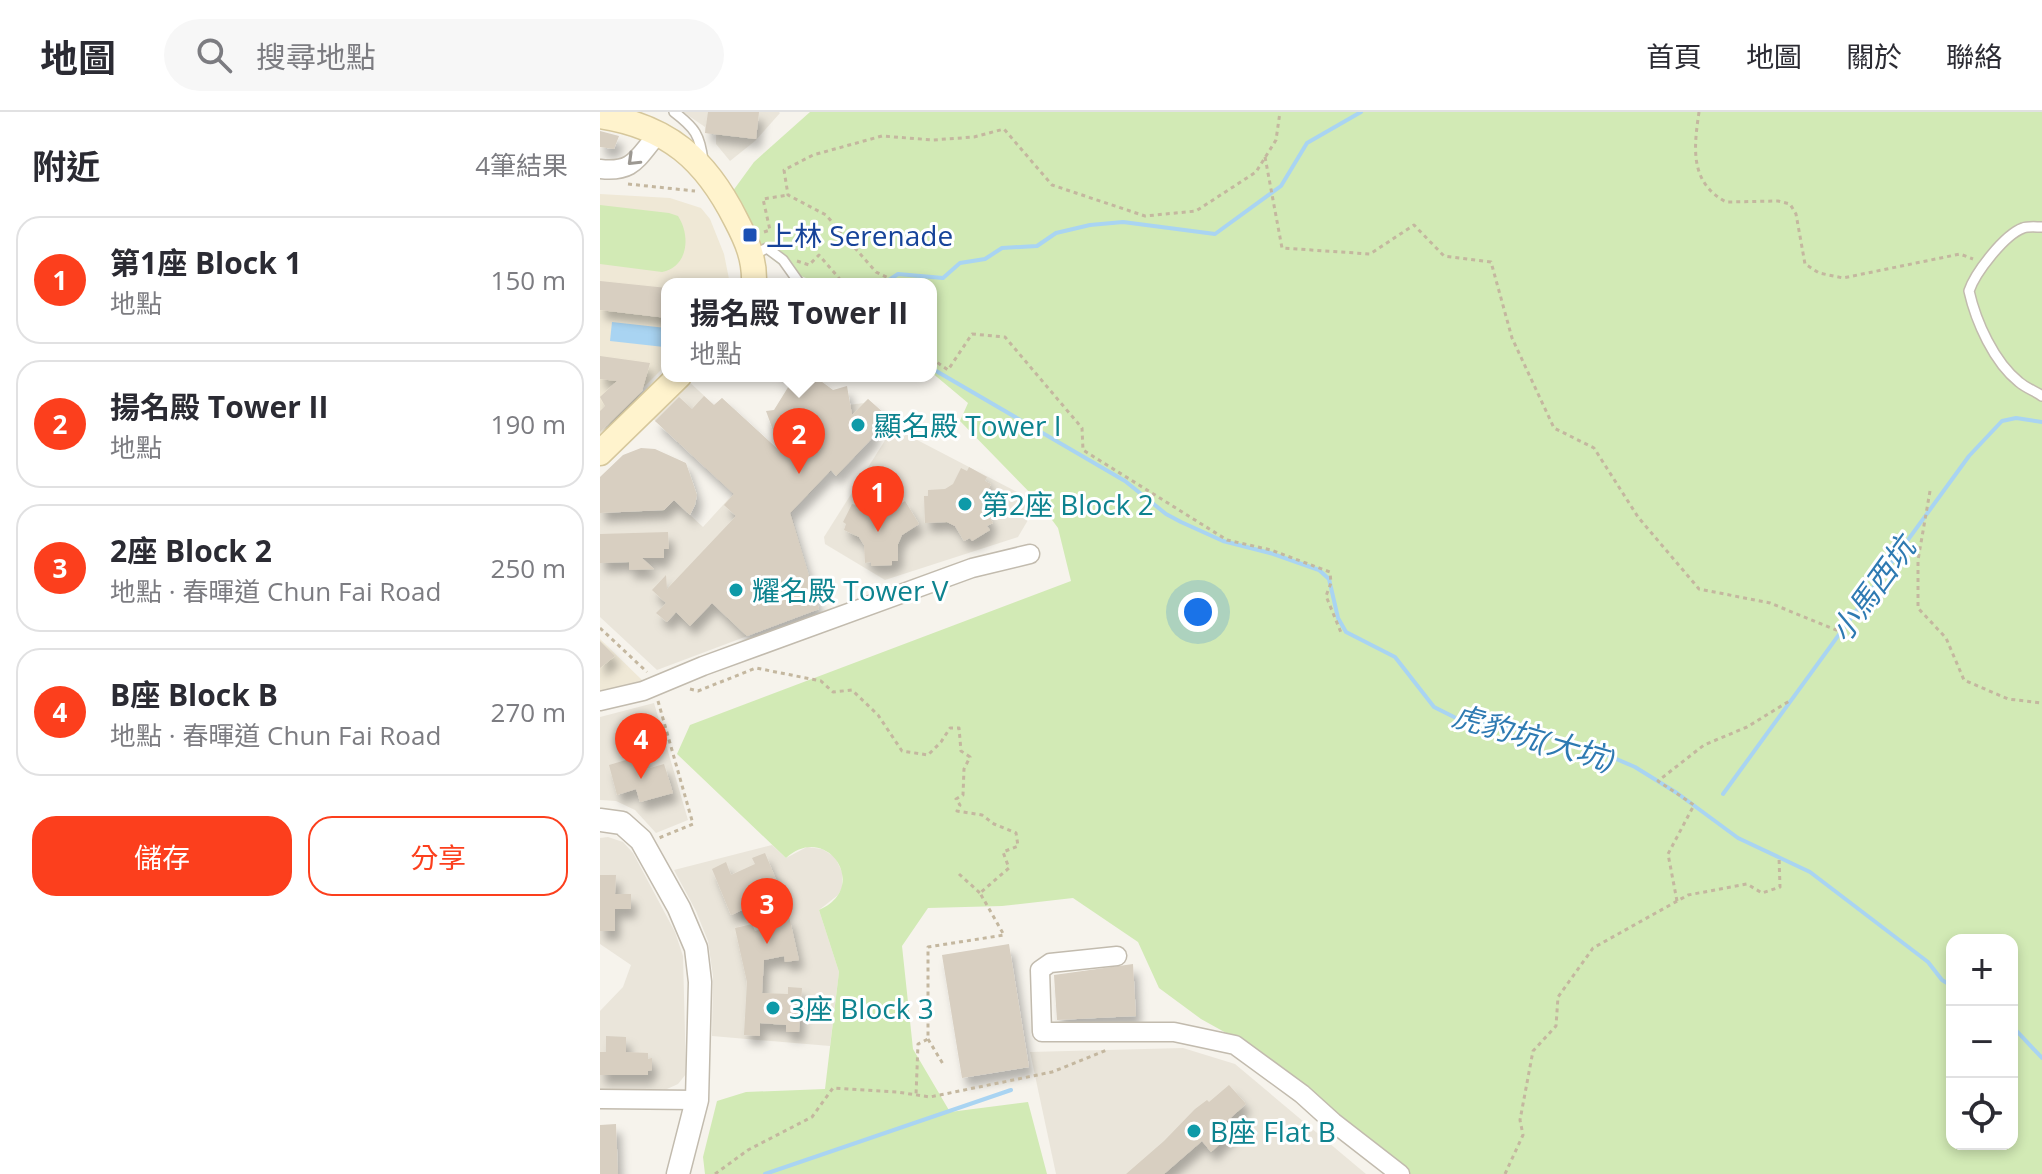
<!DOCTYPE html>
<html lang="zh-TW">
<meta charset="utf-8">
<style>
:root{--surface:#fff;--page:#f7f7f7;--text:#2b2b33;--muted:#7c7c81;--line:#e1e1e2;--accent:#fc3f1d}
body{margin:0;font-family:"Open Sans","Noto Sans TC",sans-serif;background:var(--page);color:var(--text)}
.controls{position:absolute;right:24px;bottom:24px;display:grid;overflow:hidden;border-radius:16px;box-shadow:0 4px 12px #0003}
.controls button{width:72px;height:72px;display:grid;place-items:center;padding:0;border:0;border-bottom:2px solid var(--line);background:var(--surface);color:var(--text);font:40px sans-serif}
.you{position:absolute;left:598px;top:500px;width:28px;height:28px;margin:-20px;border:6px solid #fff;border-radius:50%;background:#1a73e8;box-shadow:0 0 0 12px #1a73e833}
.badge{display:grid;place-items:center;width:52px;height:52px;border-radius:50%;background:var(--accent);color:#fff;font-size:26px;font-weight:700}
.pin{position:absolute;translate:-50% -66px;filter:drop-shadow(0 2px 4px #0008)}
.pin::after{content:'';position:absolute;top:42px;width:28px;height:24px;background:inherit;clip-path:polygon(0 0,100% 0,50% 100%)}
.popup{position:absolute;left:61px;top:166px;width:276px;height:104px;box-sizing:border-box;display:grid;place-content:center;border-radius:16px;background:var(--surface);filter:drop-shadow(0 2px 6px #0005);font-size:26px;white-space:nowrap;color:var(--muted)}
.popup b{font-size:30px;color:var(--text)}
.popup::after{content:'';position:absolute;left:50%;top:100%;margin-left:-16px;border:16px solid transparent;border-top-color:var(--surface)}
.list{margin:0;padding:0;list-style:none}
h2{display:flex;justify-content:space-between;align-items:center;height:104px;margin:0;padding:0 32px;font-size:34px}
h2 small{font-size:26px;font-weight:400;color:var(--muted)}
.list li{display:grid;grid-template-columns:52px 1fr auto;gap:24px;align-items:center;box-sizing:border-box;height:128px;margin:0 16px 16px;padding:0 16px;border:2px solid var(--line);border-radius:24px}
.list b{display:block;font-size:30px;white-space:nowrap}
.list p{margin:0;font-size:26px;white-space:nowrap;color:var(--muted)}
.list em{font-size:26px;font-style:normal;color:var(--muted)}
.actions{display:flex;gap:16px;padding:24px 32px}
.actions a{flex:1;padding:18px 0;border:2px solid var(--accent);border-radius:24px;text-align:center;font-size:28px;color:var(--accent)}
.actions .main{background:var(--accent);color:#fff}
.icon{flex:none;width:44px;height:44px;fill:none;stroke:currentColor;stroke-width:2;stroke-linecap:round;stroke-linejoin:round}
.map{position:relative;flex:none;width:1442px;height:1062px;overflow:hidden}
header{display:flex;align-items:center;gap:48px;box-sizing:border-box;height:112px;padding:0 40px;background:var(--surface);border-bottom:2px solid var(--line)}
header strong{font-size:38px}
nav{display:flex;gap:44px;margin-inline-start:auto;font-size:28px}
.search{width:560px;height:72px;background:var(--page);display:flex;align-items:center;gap:20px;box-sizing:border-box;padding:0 28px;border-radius:44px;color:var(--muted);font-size:30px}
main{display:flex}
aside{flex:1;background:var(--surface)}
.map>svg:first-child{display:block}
.residential{fill:#eae5da}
.education{fill:#efe8d6}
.green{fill:#d2eab5;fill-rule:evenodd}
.water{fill:#a9d4f2}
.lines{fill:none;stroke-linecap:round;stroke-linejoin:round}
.stream{stroke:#a9d4f2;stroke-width:4}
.building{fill:#d8cfc1;filter:url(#shadow)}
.service-casing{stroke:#c2bbae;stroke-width:12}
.minor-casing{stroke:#c2bbae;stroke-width:21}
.tertiary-casing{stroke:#c2bbae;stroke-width:25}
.secondary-casing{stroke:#d6c79b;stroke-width:27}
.path{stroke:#c4b79f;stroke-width:3;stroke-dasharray:4 4;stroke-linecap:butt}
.service{stroke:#fff;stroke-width:9}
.minor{stroke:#fff;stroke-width:18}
.tertiary{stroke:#fff;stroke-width:22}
.secondary{stroke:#fff3cd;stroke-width:24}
.oneway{stroke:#9c9892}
.transit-dot{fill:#1a4fb4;stroke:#fff;stroke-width:3}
.culture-dot{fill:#0f9aa8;stroke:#fff;stroke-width:3}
.labels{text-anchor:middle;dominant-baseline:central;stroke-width:6;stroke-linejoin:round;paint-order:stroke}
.transit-label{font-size:28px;fill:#164399;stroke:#fff;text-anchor:start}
.culture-label{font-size:28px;fill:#0d838f;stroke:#fff;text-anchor:start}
.water-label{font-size:30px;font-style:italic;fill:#2e7ab2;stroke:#fff}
</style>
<header>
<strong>地圖</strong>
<div class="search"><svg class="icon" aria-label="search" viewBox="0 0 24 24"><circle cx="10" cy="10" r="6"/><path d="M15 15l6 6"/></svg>搜尋地點</div>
<nav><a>首頁</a><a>地圖</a><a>關於</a><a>聯絡</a></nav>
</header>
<main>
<aside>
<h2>附近<small>4筆結果</small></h2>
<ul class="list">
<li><span class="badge">1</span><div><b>第1座 Block 1</b><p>地點</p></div><em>150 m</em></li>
<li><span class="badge">2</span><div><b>揚名殿 Tower II</b><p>地點</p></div><em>190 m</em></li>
<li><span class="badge">3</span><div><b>2座 Block 2</b><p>地點 · 春暉道 Chun Fai Road</p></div><em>250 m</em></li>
<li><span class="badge">4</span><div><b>B座 Block B</b><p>地點 · 春暉道 Chun Fai Road</p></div><em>270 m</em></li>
</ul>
<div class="actions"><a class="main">儲存</a><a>分享</a></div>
</aside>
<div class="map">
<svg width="1442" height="1062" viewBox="0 0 1442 1062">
<defs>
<filter id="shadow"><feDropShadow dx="5" dy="9" stdDeviation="4" flood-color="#0004"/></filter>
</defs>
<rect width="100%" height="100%" fill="#f6f3ec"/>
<g class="residential">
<path d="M83 0H179L180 1 155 29 130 49 116 32V23L105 21V15Z"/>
<path d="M83 264 114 293 122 286 190 349 248 293 264 291 268 287 286 303 276 322 237 364 231 359 191 401 219 497 57 558 0 505V401L64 398 74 388 103 415 133 382 48 302Z"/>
<path d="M298 318 438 391 418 425 285 468 225 432 224 425 289 322Z"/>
<path d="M54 591 88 708 56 721 35 698 16 689 0 688V605Z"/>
<path d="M8 725 23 730 33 741 75 820 83 844 86 962 78 972 67 977H0V899L23 875 31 853 0 832V726Z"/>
<path d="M172 733 186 746 207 735 222 737 235 745 242 760V776L238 783 219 798 239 860 230 934 112 924 113 864 108 829 96 799 74 758Z"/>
<path d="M583 936 635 952 766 1062H456L430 940Z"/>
</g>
<g class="education">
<path d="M0 82 70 86 101 96 110 107 124 142 130 172H67V252L44 275 31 296 0 325Z"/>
<path d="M0 527 45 571 0 580Z"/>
</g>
<g class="green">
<path d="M210 0H1442V1062H810L646 932 601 907 559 876 538 830 473 786 402 794 328 796 302 834 313 937 350 1000 428 990 447 1062H105L103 1045 117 989 146 980 225 977 239 860 219 798C271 776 227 709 186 746L77 642 90 613 471 469 458 416 438 389 360 309 368 291 331 260V172H221L186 158 154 133 127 87 154 50ZM1352 828H1412V1032H1352Z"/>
<path d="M0 93 69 101 78 104C91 124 88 155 62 160L0 152Z"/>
</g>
<path class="water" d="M12 210 66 216 64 235 10 229Z"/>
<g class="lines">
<g class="stream">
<path d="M283 172 298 162 343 166 360 151 385 147 402 136 437 134 456 121 490 113 523 110 615 122 681 74 707 31 761 0"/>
<path d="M331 256 525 369 566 402 581 410 623 429 670 441 719 458 729 467 738 506 746 520 795 545 834 595 862 609 936 620 993 637 1035 655 1077 681 1138 726 1210 760 1328 850 1342 868 1352 874"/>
<path d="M1123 682 1369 344 1402 309 1416 306 1442 310"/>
<path d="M1412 914 1442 946"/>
<path d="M165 1062 411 978"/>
</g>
</g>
<g class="building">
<path d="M108 0H159L156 27 105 21Z"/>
<path d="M0 19 19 24 14 37 0 35Z"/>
<path d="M0 169 67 176V206L0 198Z"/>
<path d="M0 244 50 251 42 279 0 320V299L5 294 0 285 17 269 0 267Z"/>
<path d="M195 264H214L233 278 247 274 252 303 268 287 286 303 272 317 276 322 236 364 231 358 190 401 219 497 147 524 112 491 90 514 76 500 67 510 56 501 66 491 52 478 66 463 67 477 136 404 124 393 134 382 55 309 79 285 92 297 104 284 114 293 122 286 181 340 166 299 174 298Z"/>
<path d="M41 336 55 337 86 351 97 383 95 393 90 403 74 388 64 398 0 401V365L23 343Z"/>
<path d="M369 355 387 365 385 369 391 372 383 387V396L393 411 387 414 390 418 372 429 370 426 364 429 355 414 347 410 325 411 324 384H328V378L345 377 353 372 361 356 367 359Z"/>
<path d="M298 386 302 391 305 389 319 412 302 423 298 432V449H292V453L271 454V450L265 451 264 433 259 425 244 418 246 412 243 410 252 392 256 393 259 388 274 396 284 395Z"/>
<path d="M68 420 69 437H64V446H42L54 457 29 458V450L0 451V422Z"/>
<path d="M0 529 15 544 0 556Z"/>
<path d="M43 643 47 657 64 652 73 681 40 690 36 677 17 683 9 653Z"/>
<path d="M165 741 182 782 169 787 167 781 146 790 147 796 131 803 112 757 126 750 131 763 155 752 152 746Z"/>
<path d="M0 763H16L15 782H31V797H15V819H0Z"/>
<path d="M189 804 199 848 185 850 184 844 164 848 162 881 188 882V875L202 876 199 920H186V913L160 911V924L144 923 147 870 135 816 152 812 155 819 177 813 176 807Z"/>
<path d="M409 832 429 955 362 966 342 843Z"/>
<path d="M533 852 536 904 457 908 454 863Z"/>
<path d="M6 924 26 925V940L48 941V947L52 946V958L48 959V963H0V940H6Z"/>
<path d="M629 973 646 992 626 1010 634 1019 611 1040 602 1029 564 1062H526L564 1029 595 997 607 988 609 990Z"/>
<path d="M16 1012 18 1062H0V1013Z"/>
</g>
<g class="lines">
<g class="service-casing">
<g id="service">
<path d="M74 0C95 16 100 23 103 49"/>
<path d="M1442 115C1436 115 1428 114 1423 116 1404 123 1375 161 1369 179 1376 210 1394 250 1419 270 1426 276 1435 279 1442 284"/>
<path d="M153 143 167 136 183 148 200 172"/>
</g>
</g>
<g class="minor-casing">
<g id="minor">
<path d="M0 57C35 61 37 45 59 21"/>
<path d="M0 589 43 579 103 554 372 456 430 442"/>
<path d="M517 844 450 851 440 858 442 920H574L635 933 702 982 733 1010 800 1062"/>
<path d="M0 987 97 988"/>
</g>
</g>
<g class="tertiary-casing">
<path id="tertiary" d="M0 708 22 711 41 728 79 796 96 836 100 870 97 988 78 1062"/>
</g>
<g class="secondary-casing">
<g id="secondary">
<path d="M0 4C68 14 106 48 136 108 147 129 155 147 154 172"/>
<path d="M0 341 79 264"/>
</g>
</g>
<g class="path">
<path d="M1099 0C1094 35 1089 70 1126 90L1178 89 1190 92 1196 102 1205 152 1219 161 1243 166 1360 142 1373 147"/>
<path d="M665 45 682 136 770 142 814 113 844 144 891 150 912 226 954 316 994 336 1038 405 1099 477 1170 491 1241 520"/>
<path d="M28 72 95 79"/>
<path d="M164 120 170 118 163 87 188 83"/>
<path d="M197 149 209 153 219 143 244 172"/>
<path d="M301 172 276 160 226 103 188 83 184 58 213 43 282 24 333 28 374 25 404 17 452 73 545 104 596 99 656 60 676 28 680 0"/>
<path d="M331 246 348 258 372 222 405 225 482 316 483 338 627 428 671 438 730 460 731 471 726 484 742 523"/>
<path d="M1330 379 1318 448V496L1346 526 1364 568 1408 587 1442 591"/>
<path d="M0 516 47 560"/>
<path d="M90 577 98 579 156 556 221 569 233 580 252 578 278 603 302 639 328 643 341 630 350 616H359L361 639 370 645 364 657 363 683 356 687 360 693 357 699 382 703 394 712 416 721 418 734 403 740 409 756 380 781 404 823 328 835V927L318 932 316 983"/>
<path d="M58 589 93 712 59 726"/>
<path d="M359 762 380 781"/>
<path d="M1077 789 1068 742 1094 693 1058 669 1104 633 1147 615 1191 588"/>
<path d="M328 927 343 952"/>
<path d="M115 1062 148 1038 212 1005 233 976 297 980 330 985 452 960 507 938"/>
<path d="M905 1062 923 1023 920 1008 933 939 956 914 958 885 993 836 1088 783 1147 772 1162 781 1180 775 1179 745"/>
</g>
<use href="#service" class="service"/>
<use href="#minor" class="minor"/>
<use href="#tertiary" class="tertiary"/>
<use href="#secondary" class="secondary"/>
</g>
<defs><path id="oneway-chevron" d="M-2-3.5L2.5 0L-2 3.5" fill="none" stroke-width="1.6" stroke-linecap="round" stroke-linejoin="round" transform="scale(2)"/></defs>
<use class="oneway" href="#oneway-chevron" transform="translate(33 48) rotate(136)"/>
<rect class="transit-dot" x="142" y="115" width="16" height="16" rx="4"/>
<g class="culture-dot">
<circle cx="258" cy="313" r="8"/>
<circle cx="365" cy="392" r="8"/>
<circle cx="136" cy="478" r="8"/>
<circle cx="173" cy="896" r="8"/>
<circle cx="594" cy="1019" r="8"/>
</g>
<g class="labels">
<g class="transit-label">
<text x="166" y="123">上林 Serenade</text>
</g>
<g class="culture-label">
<text x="274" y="313">顯名殿 Tower I</text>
<text x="381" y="392">第2座 Block 2</text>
<text x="152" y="478">耀名殿 Tower V</text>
<text x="189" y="896">3座 Block 3</text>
<text x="610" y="1019">B座 Flat B</text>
</g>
<g class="water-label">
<text transform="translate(1272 477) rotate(-54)">小馬西坑</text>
<text transform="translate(934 625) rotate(16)">虎豹坑(大坑)</text>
</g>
</g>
</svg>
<div class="controls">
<button>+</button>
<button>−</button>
<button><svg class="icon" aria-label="locate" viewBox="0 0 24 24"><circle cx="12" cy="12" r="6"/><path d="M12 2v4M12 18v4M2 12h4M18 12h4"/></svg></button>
</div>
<div class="you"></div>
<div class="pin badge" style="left:278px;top:420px">1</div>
<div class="pin badge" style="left:199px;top:362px">2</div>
<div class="popup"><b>揚名殿 Tower II</b>地點</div>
<div class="pin badge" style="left:167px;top:832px">3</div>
<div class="pin badge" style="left:41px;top:667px">4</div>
</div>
</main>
